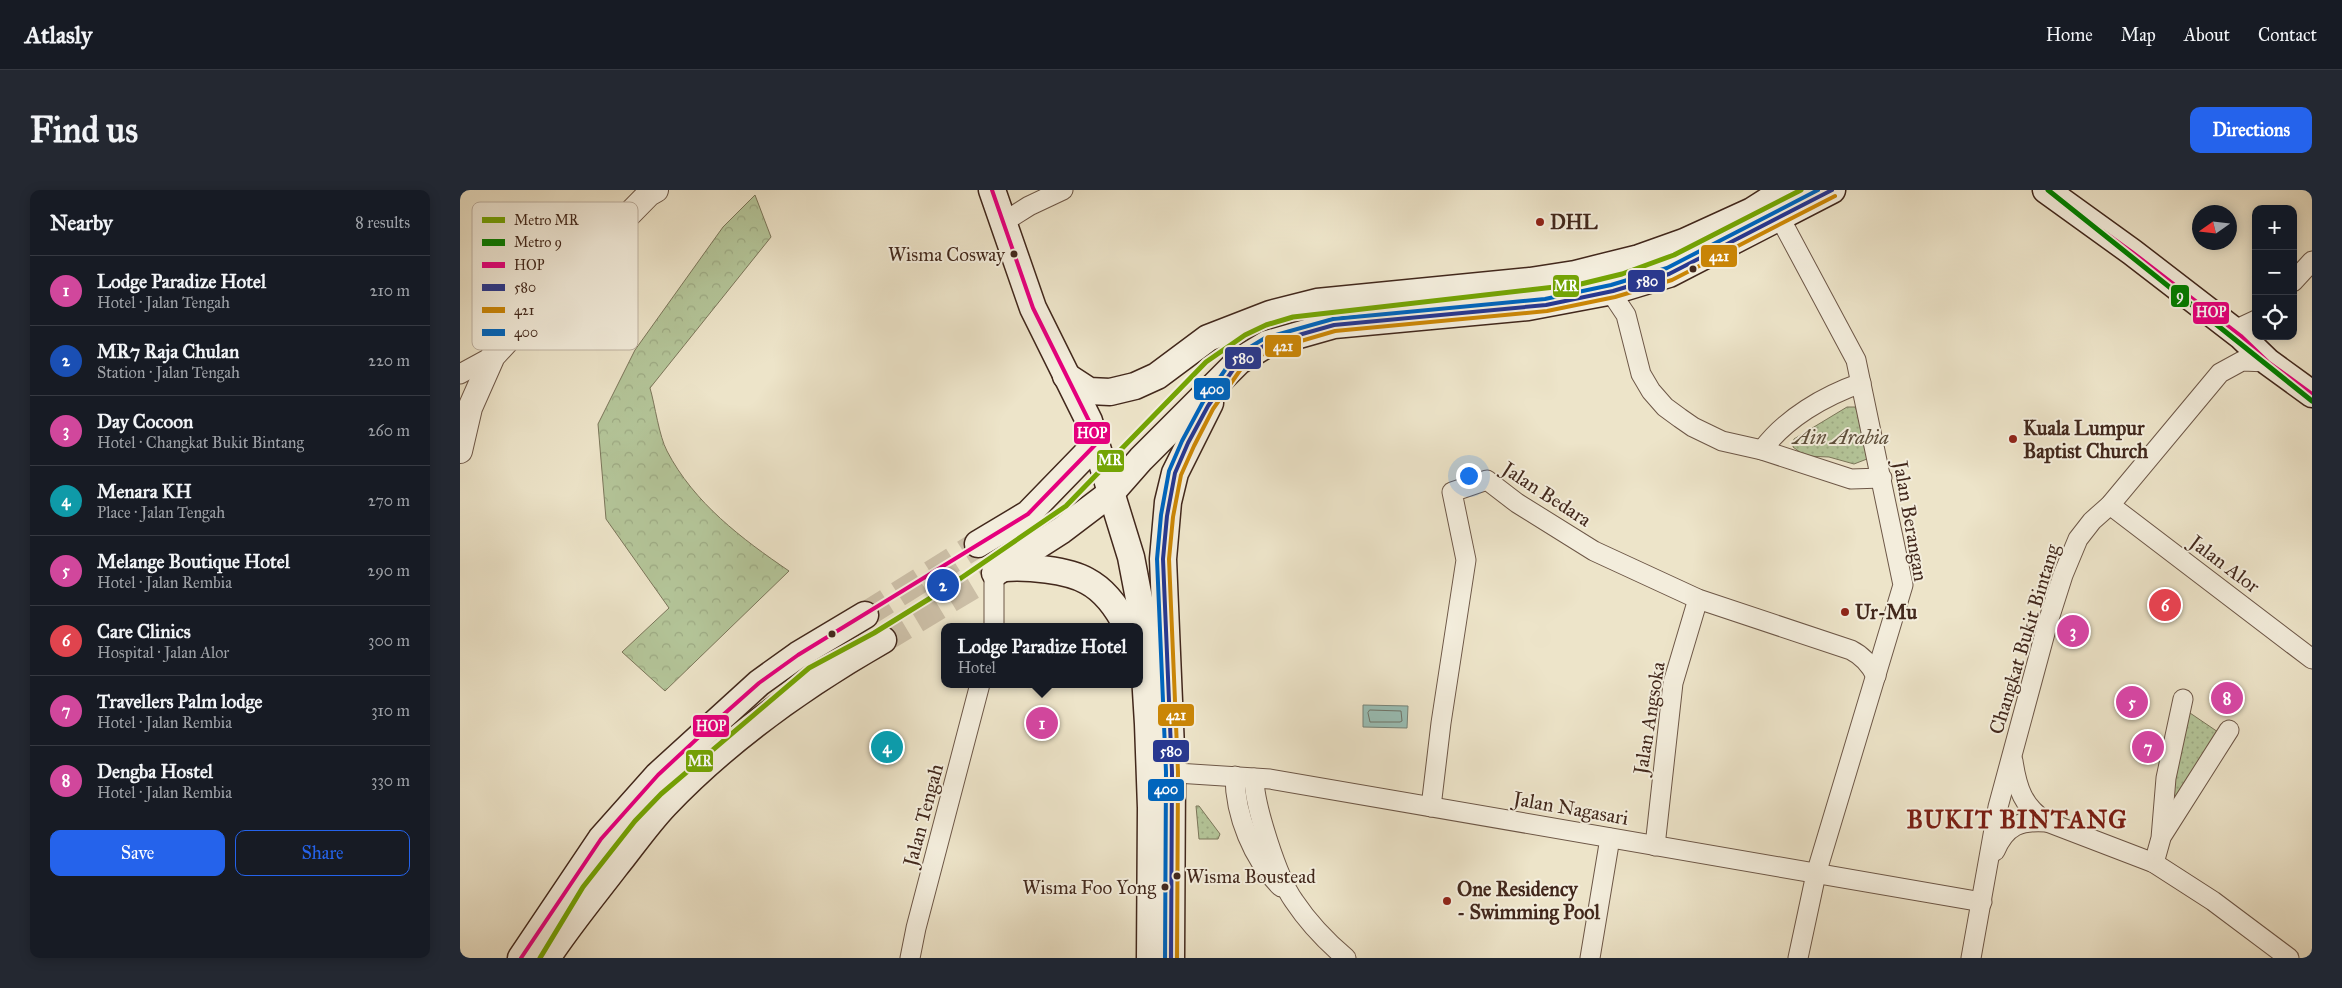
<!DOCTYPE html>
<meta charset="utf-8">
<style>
:root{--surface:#171b24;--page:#242831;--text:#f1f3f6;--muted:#9ea1a6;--line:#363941;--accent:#2563eb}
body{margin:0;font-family:"IM FELL Great Primer",serif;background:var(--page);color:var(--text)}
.controls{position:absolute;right:15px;top:15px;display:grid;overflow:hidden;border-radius:10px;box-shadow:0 2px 12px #0003}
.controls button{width:45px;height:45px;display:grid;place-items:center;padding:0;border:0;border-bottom:1px solid var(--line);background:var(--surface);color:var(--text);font:25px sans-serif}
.compass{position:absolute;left:1732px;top:15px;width:45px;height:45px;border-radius:50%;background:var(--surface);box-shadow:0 2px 12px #0003;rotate:256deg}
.you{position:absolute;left:1008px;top:285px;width:18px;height:18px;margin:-12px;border:4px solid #fff;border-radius:50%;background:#1a73e8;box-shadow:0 0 0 8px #1a73e833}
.badge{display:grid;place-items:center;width:32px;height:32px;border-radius:50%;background:var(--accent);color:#fff;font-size:16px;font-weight:700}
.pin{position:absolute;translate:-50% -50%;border:2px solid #fff;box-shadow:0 1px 5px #0006}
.popup{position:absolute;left:481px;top:433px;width:202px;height:65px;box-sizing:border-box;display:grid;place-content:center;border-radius:10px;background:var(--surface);filter:drop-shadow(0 1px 4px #0005);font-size:16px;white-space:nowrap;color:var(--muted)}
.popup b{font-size:19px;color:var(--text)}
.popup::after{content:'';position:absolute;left:50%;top:100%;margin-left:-10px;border:10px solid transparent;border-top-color:var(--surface)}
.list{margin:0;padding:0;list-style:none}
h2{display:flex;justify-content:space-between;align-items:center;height:65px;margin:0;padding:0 20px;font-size:21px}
h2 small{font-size:16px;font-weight:400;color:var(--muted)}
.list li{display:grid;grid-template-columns:32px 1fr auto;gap:15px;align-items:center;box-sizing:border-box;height:70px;padding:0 20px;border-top:1px solid var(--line)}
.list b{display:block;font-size:19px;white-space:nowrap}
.list p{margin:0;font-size:16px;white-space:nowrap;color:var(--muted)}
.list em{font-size:16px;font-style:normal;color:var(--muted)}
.actions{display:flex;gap:10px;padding:15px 20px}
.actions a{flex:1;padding:11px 0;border:1px solid var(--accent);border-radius:10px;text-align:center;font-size:18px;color:var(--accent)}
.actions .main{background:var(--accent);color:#fff}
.icon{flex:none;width:28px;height:28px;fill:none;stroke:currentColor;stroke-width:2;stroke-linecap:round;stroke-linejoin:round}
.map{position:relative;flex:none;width:1852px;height:768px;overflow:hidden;border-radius:10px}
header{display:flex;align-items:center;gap:30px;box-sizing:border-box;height:70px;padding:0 25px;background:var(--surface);border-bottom:1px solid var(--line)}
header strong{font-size:24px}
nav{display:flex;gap:28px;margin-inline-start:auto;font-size:18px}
.intro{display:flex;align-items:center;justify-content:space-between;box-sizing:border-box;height:120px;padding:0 30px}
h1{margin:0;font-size:35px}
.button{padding:12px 22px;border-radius:10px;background:var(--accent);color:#fff;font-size:18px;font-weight:700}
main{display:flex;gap:30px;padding:0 30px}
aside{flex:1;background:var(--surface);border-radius:10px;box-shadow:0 2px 12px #0003}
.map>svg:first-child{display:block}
.green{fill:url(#green-dots);stroke:#7b765a}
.forest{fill:url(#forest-crowns);stroke:#7b765a}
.water{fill:#99bfb6;stroke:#768378}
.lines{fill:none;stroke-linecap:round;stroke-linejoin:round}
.shore{stroke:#6e7469;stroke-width:1}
.secondary-tunnel{stroke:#cbbea6;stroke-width:26;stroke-dasharray:26 13;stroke-linecap:butt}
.minor-casing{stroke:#6d5747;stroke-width:21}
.tertiary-casing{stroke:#6d5747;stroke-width:26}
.secondary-casing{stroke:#42281c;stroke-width:29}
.minor{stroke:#f3eddc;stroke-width:19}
.tertiary{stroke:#f3eddc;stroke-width:24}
.secondary{stroke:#f3eddc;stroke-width:26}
.bus-1-casing{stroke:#f3eddc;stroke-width:8}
.bus-2-casing{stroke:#f3eddc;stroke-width:8}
.bus-3-casing{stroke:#f3eddc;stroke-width:8}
.bus-4-casing{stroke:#f3eddc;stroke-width:8}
.bus-1{stroke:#e5007d;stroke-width:4}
.bus-2{stroke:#283890;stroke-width:4}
.bus-3{stroke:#ca8607;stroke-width:4}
.bus-4{stroke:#0065bd;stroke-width:4}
.metro-1-casing{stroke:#f3eddc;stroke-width:9}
.metro-2-casing{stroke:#f3eddc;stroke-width:9}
.metro-1{stroke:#74a404;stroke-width:5}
.metro-2{stroke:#008000;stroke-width:5}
.poi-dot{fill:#8f2418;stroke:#f3eddc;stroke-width:2}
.bus-dot{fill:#42281c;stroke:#f3eddc;stroke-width:2}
.labels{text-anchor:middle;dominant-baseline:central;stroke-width:4;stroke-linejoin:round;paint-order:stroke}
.bus-label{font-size:19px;fill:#42281c;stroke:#f3eddc;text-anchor:end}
.poi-label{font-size:20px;font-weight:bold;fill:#42281c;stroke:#f3eddc;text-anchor:start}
.park-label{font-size:20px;font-style:italic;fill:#5e4f3b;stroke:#f3eddc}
.street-label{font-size:20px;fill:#42281c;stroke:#f3eddc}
.district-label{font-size:25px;font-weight:bold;letter-spacing:1px;fill:#7a1f14;stroke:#f3eddc}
.key{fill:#f3eddc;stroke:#beb2a2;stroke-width:1}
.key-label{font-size:14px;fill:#42281c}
.line-badge{stroke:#f3eddc;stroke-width:2}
.badge-label{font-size:14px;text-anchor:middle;font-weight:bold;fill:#fff}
</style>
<header>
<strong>Atlasly</strong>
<nav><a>Home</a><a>Map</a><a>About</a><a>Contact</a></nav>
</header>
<div class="intro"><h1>Find us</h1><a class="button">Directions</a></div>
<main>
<aside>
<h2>Nearby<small>8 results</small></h2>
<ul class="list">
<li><span class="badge" style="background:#d1479c">1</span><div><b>Lodge Paradize Hotel</b><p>Hotel · Jalan Tengah</p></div><em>210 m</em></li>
<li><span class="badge" style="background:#1a4fb4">2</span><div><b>MR7 Raja Chulan</b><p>Station · Jalan Tengah</p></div><em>220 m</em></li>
<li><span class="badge" style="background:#d1479c">3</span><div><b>Day Cocoon</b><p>Hotel · Changkat Bukit Bintang</p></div><em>260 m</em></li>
<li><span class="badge" style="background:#0f9aa8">4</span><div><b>Menara KH</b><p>Place · Jalan Tengah</p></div><em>270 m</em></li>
<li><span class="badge" style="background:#d1479c">5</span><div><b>Melange Boutique Hotel</b><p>Hotel · Jalan Rembia</p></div><em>290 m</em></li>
<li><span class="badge" style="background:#e0444e">6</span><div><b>Care Clinics</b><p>Hospital · Jalan Alor</p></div><em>300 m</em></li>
<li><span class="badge" style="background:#d1479c">7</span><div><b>Travellers Palm lodge</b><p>Hotel · Jalan Rembia</p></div><em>310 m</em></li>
<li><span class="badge" style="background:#d1479c">8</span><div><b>Dengba Hostel</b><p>Hotel · Jalan Rembia</p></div><em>330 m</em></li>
</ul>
<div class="actions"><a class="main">Save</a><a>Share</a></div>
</aside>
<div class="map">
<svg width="1852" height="768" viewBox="0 0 1852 768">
<defs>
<pattern id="green-dots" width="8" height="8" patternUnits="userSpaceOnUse" patternTransform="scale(1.25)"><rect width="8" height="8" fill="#b4c599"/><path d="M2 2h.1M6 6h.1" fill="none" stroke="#9ca983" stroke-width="1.8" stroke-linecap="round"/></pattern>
<pattern id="forest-crowns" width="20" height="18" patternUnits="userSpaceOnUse" patternTransform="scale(1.25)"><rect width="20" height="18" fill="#b4c599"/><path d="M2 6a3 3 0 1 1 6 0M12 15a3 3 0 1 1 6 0" fill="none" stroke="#9ca983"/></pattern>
</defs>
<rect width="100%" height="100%" fill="#ede4c9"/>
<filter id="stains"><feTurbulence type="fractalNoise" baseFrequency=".004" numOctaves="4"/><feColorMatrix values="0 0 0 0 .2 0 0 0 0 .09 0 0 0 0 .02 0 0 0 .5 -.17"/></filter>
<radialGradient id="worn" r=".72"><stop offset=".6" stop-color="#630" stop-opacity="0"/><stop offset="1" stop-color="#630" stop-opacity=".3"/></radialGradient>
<g class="green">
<path d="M1387 217H1395L1401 229 1409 265 1407 269 1394 274 1369 267 1345 266 1333 257 1334 249Z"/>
<path d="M1730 523 1758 542 1714 609 1706 607Z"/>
<path d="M736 616H739L760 644 758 649H739Z"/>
</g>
<path class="forest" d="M295 5 311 47 190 198C195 215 199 246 207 261 234 313 282 349 329 381L205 501 162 462 209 418 146 329 138 234 175 160 263 37Z"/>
<path class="water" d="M903 515 948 516 947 538 903 537Z"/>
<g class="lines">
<path class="shore" d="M910 520 941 521 942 531 940 532H910L908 523Z"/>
<g class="secondary-tunnel">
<path d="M405 425 518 354"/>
<path d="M423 450 535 383"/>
</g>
<g class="minor-casing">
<g id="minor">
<path d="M1320 28 1396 170 1443 395 1356 684 1338 768"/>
<path d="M542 33 569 16 603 0"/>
<path d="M1833 92 1852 71"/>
<path d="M1153 101 1156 110 1166 125 1181 184 1191 201 1205 217 1220 228 1233 237 1262 251 1302 260 1391 289 1422 288"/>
<path d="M1769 138 1781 137 1796 130"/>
<path d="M0 184 33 166"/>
<path d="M1302 260C1326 228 1364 206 1401 193"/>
<path d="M1650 315 1852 469"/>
<path d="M534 437V384"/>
<path d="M1553 571C1557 598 1563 617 1587 632L1694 673 1753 711 1829 768"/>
<path d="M701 582 810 589 1522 712"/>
<path d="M775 586C775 625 793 670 821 697"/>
<path d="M794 588C794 615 818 689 834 711 848 732 867 752 886 768"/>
<path d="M971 617 981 533 1006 370 992 302 1027 290 1057 313 1134 361 1238 409 1391 460C1403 466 1410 474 1416 486"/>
<path d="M1703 644 1769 540"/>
<path d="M1195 656 1213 493 1238 409"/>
<path d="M1535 661C1546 635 1561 630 1587 632"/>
<path d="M1694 673 1701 648 1706 588 1723 509"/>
<path d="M450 768 456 738 520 494"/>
<path d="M1130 768 1150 648"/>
<path d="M1511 768 1538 617 1588 432 1603 385 1618 349 1632 331 1650 315 1760 183 1782 171 1808 172"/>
</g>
</g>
<g class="tertiary-casing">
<path id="tertiary" d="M0 261 10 218 33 166 80 115 189 4 196 0"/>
</g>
<g class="secondary-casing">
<g id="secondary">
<path d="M532 0 573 118 629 231 671 367 681 419 688 534 691 618 690 768"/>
<path d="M1586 0 1672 62 1781 146 1808 172 1852 204"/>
<path d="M606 186 629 201 650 202 675 196 697 186 748 148 810 124 857 112 1070 91 1115 84 1179 68 1224 52 1292 21 1325 0"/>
<path d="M518 354 568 324 635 255"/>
<path d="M544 378C566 376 608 380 627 391 646 401 658 419 667 437"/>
<path d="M535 383 602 340 652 302 681 269 779 171 807 154 874 135 1068 117 1153 101 1209 84 1372 0"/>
<path d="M61 768 141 649 198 585 299 493 338 465 405 425"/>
<path d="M87 768C108 736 132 707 155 677 172 656 187 634 205 615 266 551 346 494 423 450"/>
<path d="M711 768 712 582 703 369 708 312 715 283 750 213"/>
</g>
</g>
<use href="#minor" class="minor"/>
<use href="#tertiary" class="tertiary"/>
<use href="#secondary" class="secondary"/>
<g class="bus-1-casing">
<g id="bus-1">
<path d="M1586 0 1672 62 1781 146 1808 172 1852 204"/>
<path d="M61 768 141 649 198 585 255 532 299 493 338 465 568 324 635 255 629 231 573 118 532 0"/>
</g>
</g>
<g class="bus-2-casing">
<path id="bus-2" d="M711 768 712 582 703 369 707 326 715 283 728 253 748 216 779 171 807 154 874 135 1086 115 1153 101 1209 84 1372 0"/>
</g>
<g class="bus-3-casing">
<path id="bus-3" d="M717 768 718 582 709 369 713 327 721 285 734 256 753 219 783 176 810 160 875 141 1087 121 1155 107 1212 90 1375 6"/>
</g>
<g class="bus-4-casing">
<path id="bus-4" d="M705 768 706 582 697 369 701 325 709 281 722 251 743 212 774 167 805 148 873 129 1085 109 1151 95 1207 78 1358 0"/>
</g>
<use href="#bus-1" class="bus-1"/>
<use href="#bus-2" class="bus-2"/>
<use href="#bus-3" class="bus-3"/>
<use href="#bus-4" class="bus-4"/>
<g class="metro-1-casing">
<path id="metro-1" d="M80 768 123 697 175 631 201 604 349 478 414 443 485 399 606 316 746 172 785 145 806 135 833 127 1121 94 1162 84 1214 65 1341 0"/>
</g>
<g class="metro-2-casing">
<path id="metro-2" d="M1588 0 1852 211"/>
</g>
<use href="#metro-1" class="metro-1"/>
<use href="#metro-2" class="metro-2"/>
</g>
<g class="poi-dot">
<circle cx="1080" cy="32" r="5"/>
<circle cx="1553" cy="249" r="5"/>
<circle cx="1385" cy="422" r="5"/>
<circle cx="987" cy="711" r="5"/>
</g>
<g class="bus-dot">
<circle cx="554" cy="64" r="4.5"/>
<circle cx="1233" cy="79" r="4.5"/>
<circle cx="372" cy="444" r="4.5"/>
<circle cx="717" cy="686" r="4.5"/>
<circle cx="705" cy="697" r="4.5"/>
</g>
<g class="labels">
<g class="bus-label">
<text x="545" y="64">Wisma Cosway</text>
<text x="726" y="686" text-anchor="start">Wisma Boustead</text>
<text x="696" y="697">Wisma Foo Yong</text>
</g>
<g class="poi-label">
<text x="1090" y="32">DHL</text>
<text x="1563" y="238">Kuala Lumpur<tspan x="1563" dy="23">Baptist Church</tspan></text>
<text x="1395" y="422">Ur-Mu</text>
<text x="997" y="699">One Residency<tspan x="997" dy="23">- Swimming Pool</tspan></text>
</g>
<g class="park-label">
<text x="1381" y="247">Ain Arabia</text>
</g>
<g class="street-label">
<text transform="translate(1087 304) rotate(33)">Jalan Bedara</text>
<text transform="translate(1451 331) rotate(80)">Jalan Berangan</text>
<text transform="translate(1765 374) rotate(37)">Jalan Alor</text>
<text transform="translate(1564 449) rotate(-73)">Changkat Bukit Bintang</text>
<text transform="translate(1189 528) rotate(-81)">Jalan Angsoka</text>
<text transform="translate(1111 618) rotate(10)">Jalan Nagasari</text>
<text transform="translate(463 625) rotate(-75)">Jalan Tengah</text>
</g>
<g class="district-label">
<text x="1557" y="629">BUKIT BINTANG</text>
</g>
</g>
<rect x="12" y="12" width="166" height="148" rx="8" class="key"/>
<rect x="22" y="27" width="23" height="6" fill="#74a404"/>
<rect x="22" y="49" width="23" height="7" fill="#008000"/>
<rect x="22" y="72" width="23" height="6" fill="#e5007d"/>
<rect x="22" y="94" width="23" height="7" fill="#283890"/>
<rect x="22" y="117" width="23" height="6" fill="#ca8607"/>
<rect x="22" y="139" width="23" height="7" fill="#0065bd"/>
<g class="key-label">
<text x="54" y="35">Metro MR</text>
<text x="54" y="57">Metro 9</text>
<text x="54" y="80">HOP</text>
<text x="54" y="102">580</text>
<text x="54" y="125">421</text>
<text x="54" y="147">400</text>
</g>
<g class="line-badge">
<rect x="1240" y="54" width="38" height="24" rx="5" fill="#ca8607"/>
<rect x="1167" y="79" width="39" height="24" rx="5" fill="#283890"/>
<rect x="1092" y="84" width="28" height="24" rx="5" fill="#74a404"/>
<rect x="1710" y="94" width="20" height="24" rx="5" fill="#008000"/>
<rect x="1732" y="111" width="38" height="24" rx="5" fill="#e5007d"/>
<rect x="804" y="144" width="38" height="24" rx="5" fill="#ca8607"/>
<rect x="764" y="156" width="38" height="24" rx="5" fill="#283890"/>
<rect x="733" y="187" width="38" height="24" rx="5" fill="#0065bd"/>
<rect x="613" y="231" width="38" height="24" rx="5" fill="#e5007d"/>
<rect x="636" y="259" width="29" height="24" rx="5" fill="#74a404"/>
<rect x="697" y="513" width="38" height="24" rx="5" fill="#ca8607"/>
<rect x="232" y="524" width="38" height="24" rx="5" fill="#e5007d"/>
<rect x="692" y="549" width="38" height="24" rx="5" fill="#283890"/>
<rect x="225" y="559" width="29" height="24" rx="5" fill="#74a404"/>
<rect x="687" y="588" width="38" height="24" rx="5" fill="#0065bd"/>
</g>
<g class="badge-label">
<text x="1259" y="71">421</text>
<text x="1187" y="96">580</text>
<text x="1106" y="101">MR</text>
<text x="1720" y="110">9</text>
<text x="1751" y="127">HOP</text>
<text x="823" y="161">421</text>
<text x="783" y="173">580</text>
<text x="752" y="204">400</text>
<text x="632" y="248">HOP</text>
<text x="650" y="275">MR</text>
<text x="716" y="530">421</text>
<text x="251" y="541">HOP</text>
<text x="711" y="566">580</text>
<text x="240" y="576">MR</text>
<text x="706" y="604">400</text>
</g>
<rect width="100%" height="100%" filter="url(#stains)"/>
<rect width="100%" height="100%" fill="url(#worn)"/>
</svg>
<div class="controls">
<button>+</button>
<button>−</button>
<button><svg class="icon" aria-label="locate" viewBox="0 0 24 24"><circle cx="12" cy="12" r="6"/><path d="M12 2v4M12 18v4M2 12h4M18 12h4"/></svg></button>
</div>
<svg class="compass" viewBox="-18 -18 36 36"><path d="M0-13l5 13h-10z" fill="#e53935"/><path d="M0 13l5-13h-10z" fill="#9ea1a6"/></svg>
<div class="you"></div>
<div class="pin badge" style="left:582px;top:533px;background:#d1479c">1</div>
<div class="popup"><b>Lodge Paradize Hotel</b>Hotel</div>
<div class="pin badge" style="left:483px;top:395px;background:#1a4fb4">2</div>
<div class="pin badge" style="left:1613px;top:441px;background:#d1479c">3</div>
<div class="pin badge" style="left:427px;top:557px;background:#0f9aa8">4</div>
<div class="pin badge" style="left:1672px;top:512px;background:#d1479c">5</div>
<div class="pin badge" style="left:1705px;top:415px;background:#e0444e">6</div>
<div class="pin badge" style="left:1688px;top:557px;background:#d1479c">7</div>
<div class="pin badge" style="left:1767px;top:508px;background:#d1479c">8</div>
</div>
</main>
